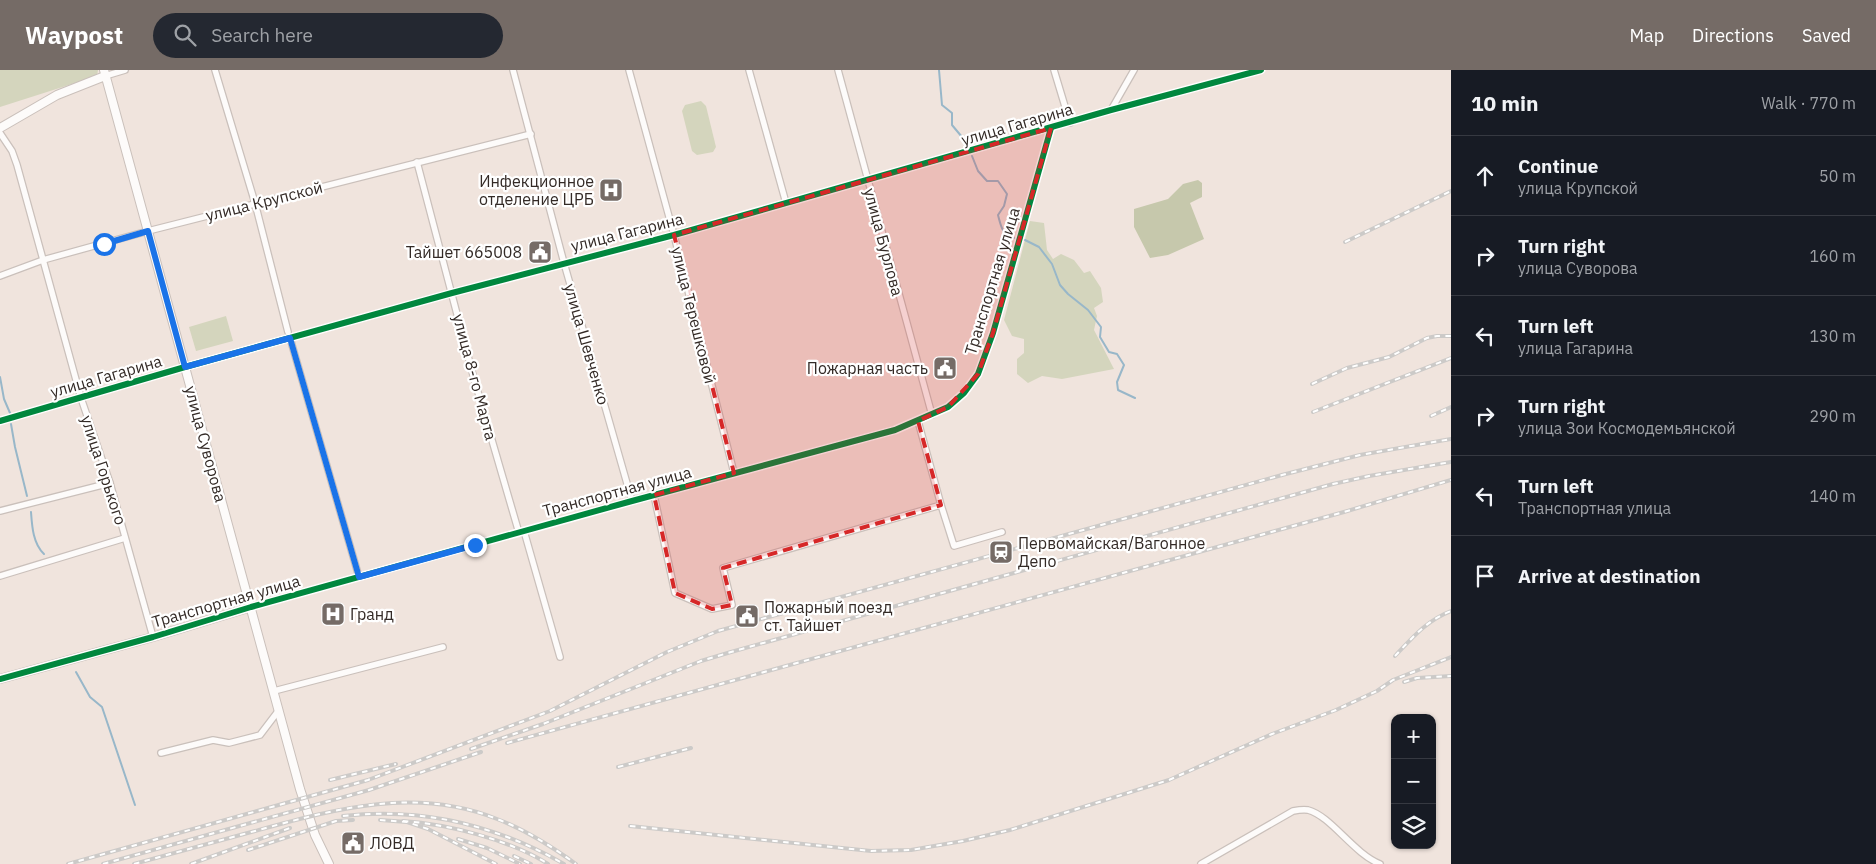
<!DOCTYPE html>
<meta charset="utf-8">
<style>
:root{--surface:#171b24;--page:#242831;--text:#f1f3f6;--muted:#9ea1a6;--line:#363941;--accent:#756b66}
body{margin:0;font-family:"IBM Plex Sans",sans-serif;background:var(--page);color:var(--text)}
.controls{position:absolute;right:15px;bottom:15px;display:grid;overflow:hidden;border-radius:10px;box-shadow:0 1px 4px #0004}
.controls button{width:45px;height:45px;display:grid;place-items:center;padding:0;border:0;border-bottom:1px solid var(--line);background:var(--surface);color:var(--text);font:25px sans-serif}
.stop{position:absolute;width:15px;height:15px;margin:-11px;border:4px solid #1a73e8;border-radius:50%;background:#fff}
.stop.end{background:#1a73e8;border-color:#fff;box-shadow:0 1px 5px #0008}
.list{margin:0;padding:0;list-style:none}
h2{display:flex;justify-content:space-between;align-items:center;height:65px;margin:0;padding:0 20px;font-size:21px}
h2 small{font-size:16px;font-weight:400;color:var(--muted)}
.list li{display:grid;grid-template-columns:32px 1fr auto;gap:15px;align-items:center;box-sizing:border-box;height:80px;padding:0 20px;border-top:1px solid var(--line)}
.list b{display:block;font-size:19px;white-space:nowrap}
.list p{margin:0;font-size:16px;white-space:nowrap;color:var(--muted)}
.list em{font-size:16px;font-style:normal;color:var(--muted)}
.icon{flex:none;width:28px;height:28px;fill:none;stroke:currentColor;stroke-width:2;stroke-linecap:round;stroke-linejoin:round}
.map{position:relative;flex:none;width:1451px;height:794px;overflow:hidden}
header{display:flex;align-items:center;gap:30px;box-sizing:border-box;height:70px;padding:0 25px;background:var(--accent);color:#fff}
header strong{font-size:24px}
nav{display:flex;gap:28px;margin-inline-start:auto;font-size:18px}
.search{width:350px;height:45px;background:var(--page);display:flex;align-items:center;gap:12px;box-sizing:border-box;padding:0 18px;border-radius:28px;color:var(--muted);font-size:19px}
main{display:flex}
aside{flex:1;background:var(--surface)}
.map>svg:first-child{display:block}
.green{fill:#d4d5bd}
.forest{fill:#c6c8ac}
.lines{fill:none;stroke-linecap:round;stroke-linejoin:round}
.stream{stroke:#98b7c9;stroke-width:2}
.street-casing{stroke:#cac0bb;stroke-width:8}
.secondary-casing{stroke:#cac0bb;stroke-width:10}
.street{stroke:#fdfbfa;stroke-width:5.5}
.secondary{stroke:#fdfbfa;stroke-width:8}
.rail-casing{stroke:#cccac8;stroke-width:4}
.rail{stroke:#fff;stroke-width:2;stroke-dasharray:5.5;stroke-linecap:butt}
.cycleway-casing{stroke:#fff;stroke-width:9}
.cycleway{stroke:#00873e;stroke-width:6}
.route{stroke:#1a73e8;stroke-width:6}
.marked{fill:#d62828;fill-opacity:0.2;stroke:#d62828;stroke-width:4;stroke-dasharray:10 6;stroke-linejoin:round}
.labels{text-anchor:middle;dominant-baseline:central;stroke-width:4.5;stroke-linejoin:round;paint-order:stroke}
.street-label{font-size:16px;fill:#332a26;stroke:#fff}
.poi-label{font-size:16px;fill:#332a26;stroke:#fff;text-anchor:start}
</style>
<header>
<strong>Waypost</strong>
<div class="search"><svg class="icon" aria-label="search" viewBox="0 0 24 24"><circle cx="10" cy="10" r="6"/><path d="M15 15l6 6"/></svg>Search here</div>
<nav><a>Map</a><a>Directions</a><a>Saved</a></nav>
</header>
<main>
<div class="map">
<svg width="1451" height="794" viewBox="0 0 1451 794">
<rect width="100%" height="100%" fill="#f0e4dd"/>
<g class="green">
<path d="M0 0H98L97 6 0 37Z"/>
<path d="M701 31 706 36 716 77 713 82 697 85 692 81 682 41 685 35Z"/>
<path d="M1030 151 1044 153 1047 180 1053 189 1061 184 1074 190 1084 203 1090 201 1101 218 1103 232 1094 238 1097 246 1094 260 1114 299 1062 309 1042 306 1028 313 1017 304V289L1024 283V269L1012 266 1004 250Z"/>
<path d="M226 246 233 271 196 281 189 257Z"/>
</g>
<path class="forest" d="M1198 110 1202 113V127L1190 133 1204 169 1168 185 1150 188 1134 157V139L1168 129 1183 114Z"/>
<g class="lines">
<g class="stream">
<path d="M939 0 942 35 952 43V55L967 73"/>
<path d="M972 86 978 101 987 111H998L1007 124 1004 136 998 145C1001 156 1002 165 1014 168"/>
<path d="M1025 170 1039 177 1052 194 1060 215 1068 224 1088 240 1101 257 1100 267 1109 282 1117 284 1124 295 1117 312 1118 320 1135 328"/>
<path d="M0 307 4 329 10 343"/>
<path d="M11 354 15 377 27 426"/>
<path d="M31 442C32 456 33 474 44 484"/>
<path d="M76 602 90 627 102 637 135 735"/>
</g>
<g class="street-casing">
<g id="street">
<path d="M215 0 255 133 288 262"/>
<path d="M513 0 564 193 632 431"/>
<path d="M629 0 674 165 734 403"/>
<path d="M749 0 786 133"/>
<path d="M838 0 932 345"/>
<path d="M1054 0 1070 53"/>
<path d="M105 6 125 0"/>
<path d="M1111 40 1134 0"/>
<path d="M0 63 12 81 17 95 81 328 110 413 153 567"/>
<path d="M417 92 473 305 519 463"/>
<path d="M0 206 43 190 148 161 531 64"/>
<path d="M290 268 359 507"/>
<path d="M0 351 185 297 452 223 674 165 1111 40 1261 0"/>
<path d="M654 425 675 523 712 539 732 535 723 498 941 435 918 351"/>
<path d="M941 435 954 476 1002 462"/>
<path d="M0 441 110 413"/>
<path d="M524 461 560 587"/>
<path d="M0 506 125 468"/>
<path d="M251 537 632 431 895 360 948 337 964 323 978 304 993 263 1051 58"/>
<path d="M274 621 443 577"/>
<path d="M161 683 213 670 229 673 260 665 279 640"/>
<path d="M1201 794 1293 741C1298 740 1303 739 1308 740 1331 746 1353 783 1380 794"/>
</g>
</g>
<g class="secondary-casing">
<g id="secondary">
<path d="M104 0 300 719 315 765 329 794"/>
<path d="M0 58 57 25 105 6"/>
<path d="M0 609 153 567 251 537"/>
</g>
</g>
<use href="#street" class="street"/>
<use href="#secondary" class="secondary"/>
<g class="rail-casing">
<g id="rail">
<path d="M1345 172 1451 121"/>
<path d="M1312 314 1347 298 1389 287 1427 268 1437 266H1451"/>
<path d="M1313 342 1451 288"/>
<path d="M1431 346 1451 337"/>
<path d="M1395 586C1412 568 1427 550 1451 541"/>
<path d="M1404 612 1417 608 1451 606"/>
<path d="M507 673 1344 442 1451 410"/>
<path d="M471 679 543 654 701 591 731 582 1333 414 1369 406 1451 392"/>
<path d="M618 697 691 678"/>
<path d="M330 710 396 694"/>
<path d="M343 746C421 737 496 755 564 794"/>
<path d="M380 750 407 752 428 759 496 794"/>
<path d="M403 751C448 754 510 770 548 794"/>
<path d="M630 756 871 781 911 780 963 771 1010 760 1169 710 1272 664 1336 640 1377 621 1393 610 1451 587"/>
<path d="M458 769 487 778 520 794"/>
<path d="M248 780 336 751 353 750"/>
<path d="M514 786 531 794"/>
<path d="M68 794 368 710 550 641 667 582 718 561 1282 405 1360 385 1451 369"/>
<path d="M103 794 369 720 481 682"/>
<path d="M134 794C174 783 214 772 255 761 335 739 415 716 497 749 526 760 551 776 576 794"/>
<path d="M191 794 290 758"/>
</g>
</g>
<use href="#rail" class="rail"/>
<g class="cycleway-casing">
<g id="cycleway">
<path d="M0 351 185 297 452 223 674 165 1111 40 1261 0"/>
<path d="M0 609 153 567 251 537 632 431 895 360 948 337 964 323 978 304 993 263 1051 58"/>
</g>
</g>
<use href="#cycleway" class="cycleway"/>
</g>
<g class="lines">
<path class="route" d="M104 174 148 161 185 297 290 268 359 507 475 475"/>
</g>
<path class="marked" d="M1051 58 993 263 978 304 948 337 918 351 941 435 723 498 732 535 712 539 675 523 654 425 734 403 674 165Z"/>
<defs>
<g id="hospital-square" transform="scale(1.25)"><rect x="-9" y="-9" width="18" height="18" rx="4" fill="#756b66" stroke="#fff"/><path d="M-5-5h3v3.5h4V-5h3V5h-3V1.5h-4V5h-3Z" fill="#fff"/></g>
<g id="civic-square" transform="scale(1.25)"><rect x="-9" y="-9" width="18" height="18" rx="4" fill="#756b66" stroke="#fff"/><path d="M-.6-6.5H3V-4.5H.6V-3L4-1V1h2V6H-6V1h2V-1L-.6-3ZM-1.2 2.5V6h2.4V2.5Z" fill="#fff"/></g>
<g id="station-square" transform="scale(1.25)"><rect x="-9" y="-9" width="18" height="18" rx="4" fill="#756b66" stroke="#fff"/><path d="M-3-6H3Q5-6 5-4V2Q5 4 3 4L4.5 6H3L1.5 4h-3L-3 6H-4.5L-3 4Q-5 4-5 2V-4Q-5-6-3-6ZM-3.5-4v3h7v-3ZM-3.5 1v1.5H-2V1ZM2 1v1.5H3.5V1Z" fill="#fff"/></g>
</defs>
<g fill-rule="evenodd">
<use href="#hospital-square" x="611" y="120"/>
<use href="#civic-square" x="540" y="182"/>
<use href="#civic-square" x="945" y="298"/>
<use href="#station-square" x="1001" y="482"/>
<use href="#hospital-square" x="333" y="544"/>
<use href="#civic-square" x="747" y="546"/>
<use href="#civic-square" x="353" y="773"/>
</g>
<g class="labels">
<g class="street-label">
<text transform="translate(1017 54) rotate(-16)">улица Гагарина</text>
<text transform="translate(264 131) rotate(-14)">улица Крупской</text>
<text transform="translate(627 162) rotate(-14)">улица Гагарина</text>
<text transform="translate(884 172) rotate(75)">улица Бурлова</text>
<text transform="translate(992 211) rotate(-73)">Транспортная улица</text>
<text transform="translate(694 245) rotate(76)">улица Терешковой</text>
<text transform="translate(587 274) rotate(74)">улица Шевченко</text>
<text transform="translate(106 306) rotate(-16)">улица Гагарина</text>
<text transform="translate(475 307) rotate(75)">улица 8-го Марта</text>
<text transform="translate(206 374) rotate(75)">улица Суворова</text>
<text transform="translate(104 400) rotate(72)">улица Горького</text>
<text transform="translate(617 421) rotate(-15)">Транспортная улица</text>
<text transform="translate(226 531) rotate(-16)">Транспортная улица</text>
</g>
<g class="poi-label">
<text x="594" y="111" text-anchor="end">Инфекционное<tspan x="594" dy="18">отделение ЦРБ</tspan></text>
<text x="522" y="182" text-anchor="end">Тайшет 665008</text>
<text x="928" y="298" text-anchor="end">Пожарная часть</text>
<text x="1018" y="473">Первомайская/Вагонное<tspan x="1018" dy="18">Депо</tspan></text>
<text x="764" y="537">Пожарный поезд<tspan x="764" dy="18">ст. Тайшет</tspan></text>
<text x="350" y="544">Гранд</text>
<text x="370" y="773">ЛОВД</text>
</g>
</g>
</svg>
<div class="controls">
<button>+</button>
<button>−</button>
<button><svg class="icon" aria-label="layers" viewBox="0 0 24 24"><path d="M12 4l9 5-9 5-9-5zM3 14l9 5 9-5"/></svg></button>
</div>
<div class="stop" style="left:104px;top:174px"></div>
<div class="stop end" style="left:475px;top:475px"></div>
</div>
<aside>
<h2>10 min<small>Walk · 770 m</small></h2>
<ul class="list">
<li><svg class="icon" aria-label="ahead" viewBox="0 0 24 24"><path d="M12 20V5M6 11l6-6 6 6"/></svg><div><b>Continue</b><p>улица Крупской</p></div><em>50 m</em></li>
<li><svg class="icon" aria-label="right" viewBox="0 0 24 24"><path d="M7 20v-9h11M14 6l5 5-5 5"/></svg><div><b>Turn right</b><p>улица Суворова</p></div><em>160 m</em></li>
<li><svg class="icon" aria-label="left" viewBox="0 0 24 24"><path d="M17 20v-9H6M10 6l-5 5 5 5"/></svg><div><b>Turn left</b><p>улица Гагарина</p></div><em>130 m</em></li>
<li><svg class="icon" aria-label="right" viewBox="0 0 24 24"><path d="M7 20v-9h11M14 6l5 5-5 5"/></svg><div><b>Turn right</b><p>улица Зои Космодемьянской</p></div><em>290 m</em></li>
<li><svg class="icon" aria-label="left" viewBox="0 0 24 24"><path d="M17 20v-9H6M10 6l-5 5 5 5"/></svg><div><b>Turn left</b><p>Транспортная улица</p></div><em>140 m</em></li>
<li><svg class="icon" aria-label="arrive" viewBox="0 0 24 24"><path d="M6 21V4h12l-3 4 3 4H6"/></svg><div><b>Arrive at destination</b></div></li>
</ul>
</aside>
</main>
